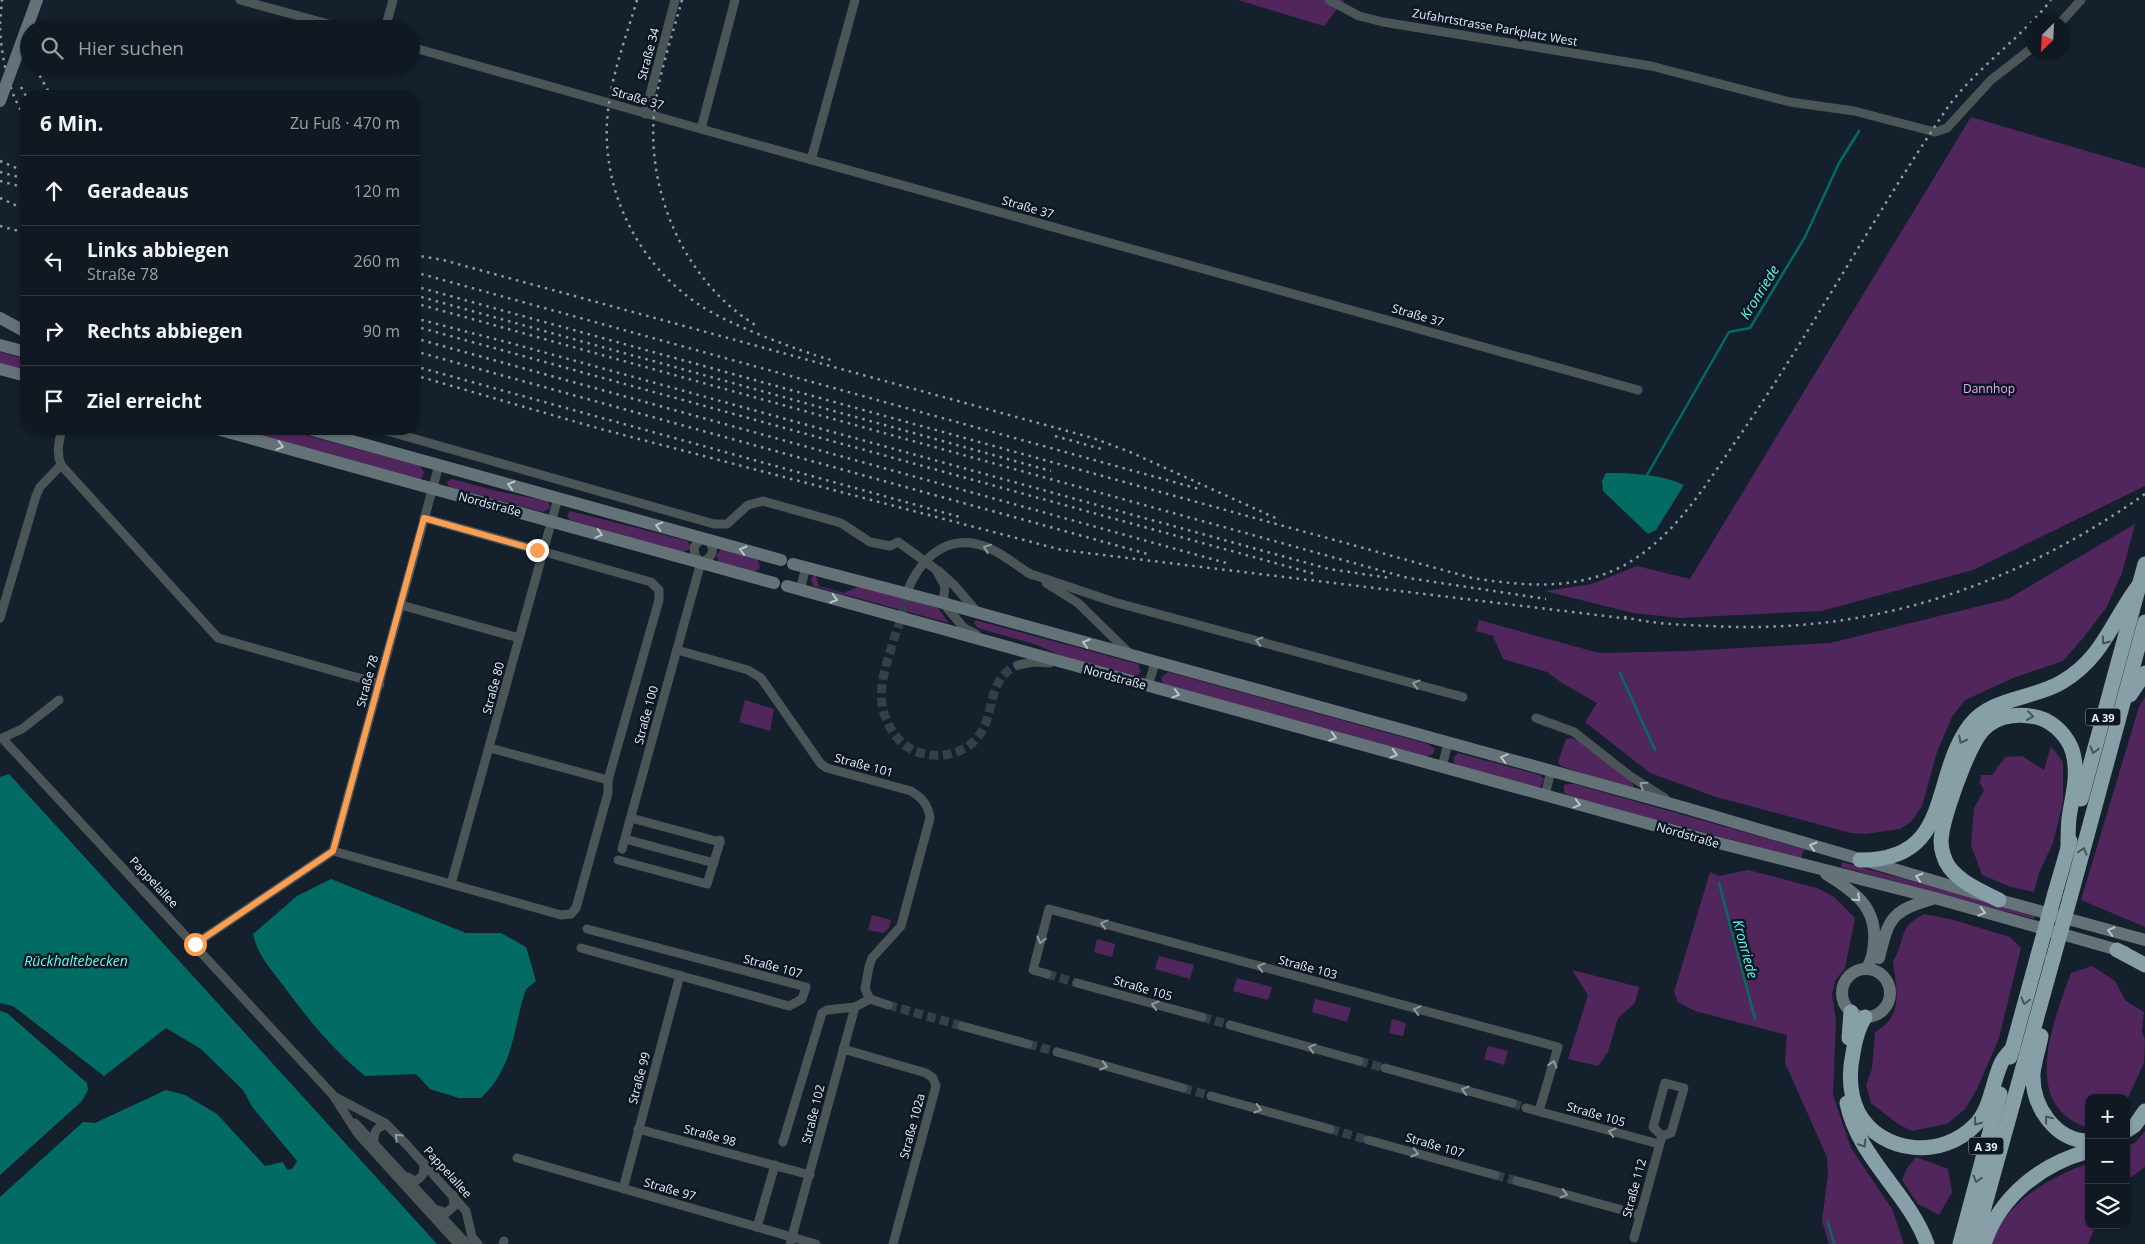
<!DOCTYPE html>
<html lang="de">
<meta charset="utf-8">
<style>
:root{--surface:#101822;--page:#19212a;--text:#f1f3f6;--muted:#9ca0a5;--line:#303740}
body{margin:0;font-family:"Open Sans",sans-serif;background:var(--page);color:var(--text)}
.controls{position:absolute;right:15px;bottom:15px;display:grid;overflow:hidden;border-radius:10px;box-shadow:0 1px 4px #0004}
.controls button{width:45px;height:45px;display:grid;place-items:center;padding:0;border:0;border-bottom:1px solid var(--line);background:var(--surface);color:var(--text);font:25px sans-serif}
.compass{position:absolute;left:2025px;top:15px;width:45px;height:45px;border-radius:50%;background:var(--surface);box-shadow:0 1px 4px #0004;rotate:204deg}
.stop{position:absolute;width:15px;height:15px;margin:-11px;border:4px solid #fb9e51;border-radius:50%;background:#fff}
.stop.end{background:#fb9e51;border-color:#fff;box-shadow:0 1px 5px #0008}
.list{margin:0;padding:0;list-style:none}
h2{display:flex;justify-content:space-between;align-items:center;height:65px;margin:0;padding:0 20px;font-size:21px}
h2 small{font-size:16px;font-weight:400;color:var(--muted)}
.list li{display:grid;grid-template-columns:32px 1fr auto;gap:15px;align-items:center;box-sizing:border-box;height:70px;padding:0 20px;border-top:1px solid var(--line)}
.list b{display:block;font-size:19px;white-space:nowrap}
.list p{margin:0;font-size:16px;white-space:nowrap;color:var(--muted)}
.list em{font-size:16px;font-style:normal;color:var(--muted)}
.icon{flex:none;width:28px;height:28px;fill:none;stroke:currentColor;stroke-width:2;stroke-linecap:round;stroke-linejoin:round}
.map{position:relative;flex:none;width:2145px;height:1244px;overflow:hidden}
.search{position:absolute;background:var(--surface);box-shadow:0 1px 4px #0004;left:20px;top:20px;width:400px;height:55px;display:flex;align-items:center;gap:12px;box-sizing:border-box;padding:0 18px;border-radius:28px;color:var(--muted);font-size:19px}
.panel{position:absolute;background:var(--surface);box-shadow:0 1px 4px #0004;left:20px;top:90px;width:400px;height:345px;border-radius:20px}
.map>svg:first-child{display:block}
.green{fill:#51265d}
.water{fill:#026c64}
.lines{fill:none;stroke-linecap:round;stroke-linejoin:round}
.stream{stroke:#026c64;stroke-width:2.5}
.street-tunnel{stroke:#343f4b;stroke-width:9;stroke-dasharray:9 4.5;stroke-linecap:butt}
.street{stroke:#4b5558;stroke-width:9}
.secondary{stroke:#637378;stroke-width:12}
.highway{stroke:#879fa7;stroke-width:15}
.rail{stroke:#919aa5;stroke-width:2.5;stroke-dasharray:2.5 5;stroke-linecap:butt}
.street-bridge{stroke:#4b5558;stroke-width:9}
.secondary-bridge{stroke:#637378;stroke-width:12}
.highway-bridge{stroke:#879fa7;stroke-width:15}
.oneway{stroke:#b9c4cb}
.oneway2{stroke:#919aa0}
.oneway3{stroke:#43545e}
.route{stroke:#fb9e51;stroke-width:6}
.labels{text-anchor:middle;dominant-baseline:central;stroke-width:5;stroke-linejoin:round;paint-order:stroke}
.shield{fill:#0c1723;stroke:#a5aeb8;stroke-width:1}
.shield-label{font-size:11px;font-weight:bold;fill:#e7eff8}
.street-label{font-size:12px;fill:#e7eff8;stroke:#0c1723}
.park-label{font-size:12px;fill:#eba9fe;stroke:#0c1723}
.water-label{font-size:14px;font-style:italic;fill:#5efeee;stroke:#0c1723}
</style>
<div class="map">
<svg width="2145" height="1244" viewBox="0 0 2145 1244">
<rect width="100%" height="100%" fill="#15202d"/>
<g class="green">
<path d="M1238 0H1344L1324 26Z"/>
<path d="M1971 117 2145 168V486L1973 570 1821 611 1679 618 1633 613 1545 591 1592 584 1637 566 1690 579Z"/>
<path d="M0 352 26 359V371L0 364Z"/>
<path d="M235 429H283L420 466 424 472 422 478 418 480Z"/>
<path d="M452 479 497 491 548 501 550 508 543 512 449 487 446 482Z"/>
<path d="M570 511 688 541 690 549 683 552 570 520 567 515Z"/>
<path d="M2135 524 2122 573 2106 608 2084 637 2063 661 2013 678 1965 700 1952 717 1937 752 1922 806 1911 822 1900 829 1865 834 1851 833 1716 797 1650 773 1585 722 1597 703 1562 683 1547 672 1503 659 1493 636 1476 631 1479 620 1599 653 1689 651 1830 643 2008 599Z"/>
<path d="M722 549 758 560 760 568 755 572 719 562 716 555Z"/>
<path d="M815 574 819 586 844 593 860 586 938 608 949 623 813 586 811 579Z"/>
<path d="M975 620 1138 664 1141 672 1137 676H1132L1066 658 1037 645 978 628 974 623Z"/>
<path d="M1168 672 1428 744 1435 749 1433 754 1424 757 1166 686 1162 682 1161 678Z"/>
<path d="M2145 697V927L2081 900 2139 707Z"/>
<path d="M745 700 774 709 770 731 739 722Z"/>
<path d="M1572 738C1596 747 1613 769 1633 784L1634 788 1629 789 1561 766 1558 762 1566 739Z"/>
<path d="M2051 746 2063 762V802L2053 843 2039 873 2034 892 2011 887 1982 875 1971 845 1974 808 1984 790 1980 783 1981 775H1992L2005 757 2022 756 2044 770Z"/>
<path d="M1458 753 1540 775 1544 779 1540 788 1460 767 1454 763V757Z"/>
<path d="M1568 784H1574L1804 849 1801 858 1578 799 1564 793V785Z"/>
<path d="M1842 862 2036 915 2034 919 1841 867Z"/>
<path d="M1748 870 1817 888 1834 897 1855 918 1845 968 1835 981 1832 995 1836 1020 1833 1095 1851 1148 1892 1209 1904 1244H1829L1822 1221 1828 1174 1827 1157 1785 1063 1787 1035 1695 1011 1678 1002 1674 992 1710 872 1719 876Z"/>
<path d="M1924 914 1950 919 2010 937 2021 948 1999 1038 1977 1089 1965 1109 1947 1124 1912 1131 1898 1124 1871 1103 1866 1085 1872 1069 1875 1032C1905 1015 1896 989 1893 961 1907 940 1896 928 1924 914Z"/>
<path d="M872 915 891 920 889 928 883 933 868 930Z"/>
<path d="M1097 939 1115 944 1112 957 1094 952Z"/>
<path d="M1159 956 1194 965 1190 979 1155 969Z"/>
<path d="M2092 966 2115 981 2126 1001 2144 1012 2142 1032 2145 1039 2144 1063 2126 1102V1098H2089V1128C2018 1107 2054 1020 2071 973Z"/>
<path d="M1572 970 1639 987 1635 1003 1618 1018 1608 1052 1598 1066 1568 1059 1588 995Z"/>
<path d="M1237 978 1272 987 1268 1000 1233 991Z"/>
<path d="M1315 999 1351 1008 1347 1022 1312 1012Z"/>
<path d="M1392 1019 1406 1023 1403 1036 1389 1033Z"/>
<path d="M1488 1046 1508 1051 1504 1065 1484 1059Z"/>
<path d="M2145 1131V1167L2126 1181V1147L2136 1142Z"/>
<path d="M1916 1157 1948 1169 1952 1192 1939 1215 1918 1204 1902 1180 1907 1168Z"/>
<path d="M2089 1163V1225H2096L2088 1244H1991C2008 1200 2047 1179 2089 1163Z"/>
</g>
<g class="water">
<path d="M1606 473C1632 473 1660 474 1684 485L1656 530 1648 534 1603 491 1602 481Z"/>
<path d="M9 774 437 1244H0V1197L83 1122 95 1123 166 1090 185 1095 217 1114 265 1166 283 1162 287 1170 292 1169 297 1161 253 1108 243 1090 201 1049 166 1028 104 1076 13 1006 0 1003V777Z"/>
<path d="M331 879 466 933H501L526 947 536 981 526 989C512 1031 515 1065 481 1098H459L430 1089 416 1074 365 1076C331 1048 308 1019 282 984 269 966 258 956 253 934L297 896Z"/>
<path d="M0 1011 7 1013 87 1083 88 1090 82 1101 0 1175Z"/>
</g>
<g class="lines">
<g class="stream">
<path d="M1647 475 1729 332 1750 328 1805 237 1839 163 1859 131"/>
<path d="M1620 673 1655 750"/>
<path d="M1719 883 1755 1019"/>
<path d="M1828 1222 1834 1244"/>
</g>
<g class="street-tunnel">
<path d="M898 628 908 590"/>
<path d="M896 632C889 658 876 686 884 713 890 732 902 748 921 753 946 760 974 751 985 725 994 702 991 677 1018 665"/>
<path d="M1047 974 1077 983"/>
<path d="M888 1005 962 1026"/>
<path d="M1202 1017 1230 1025"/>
<path d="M1028 1044 1057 1052"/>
<path d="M1359 1061 1385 1068"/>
<path d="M1183 1088 1211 1096"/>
<path d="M1512 1103 1526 1108"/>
<path d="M1330 1129 1368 1140"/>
<path d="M1495 1175 1517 1181"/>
</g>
<g class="street">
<path d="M240 0 347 29"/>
<path d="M1329 0 1359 16 1383 22 1651 66 1790 102 1854 111 1935 132 1947 128 1991 80 2032 48"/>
<path d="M2061 22 2081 0"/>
<path d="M385 29 393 0"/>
<path d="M411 47 701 129 1638 390"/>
<path d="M645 114 675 0"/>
<path d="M701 129 735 0"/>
<path d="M811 160 855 0"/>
<path d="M62 429C59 441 56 453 61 465L218 638 380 684"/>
<path d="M380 429 714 524H727L748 505 763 501 841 523 870 542 890 546 898 542 908 549"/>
<path d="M424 518 651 582 659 590V600L608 780 490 748"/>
<path d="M706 539C717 548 713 558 701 562L695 556 694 547 700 540Z"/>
<path d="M936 570 945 586 943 603 964 628 976 634"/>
<path d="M939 571 954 585 978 613"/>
<path d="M1028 573 1114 602 1463 697"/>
<path d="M1046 583 1078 603 1129 653"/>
<path d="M909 587C924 554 951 532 989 548 1005 555 1018 567 1032 575"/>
<path d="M800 590 806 567"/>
<path d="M401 605 519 638"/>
<path d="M0 618 36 496 40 487 61 465"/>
<path d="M677 650 748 670 761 678 821 764 827 768 911 791C922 798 928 804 930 818L901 926 872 958 869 967 865 989 870 999"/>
<path d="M1018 665 1033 662 1050 663"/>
<path d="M1148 686 1155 663"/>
<path d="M59 700 22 729 2 738 333 1095 358 1134 458 1244"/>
<path d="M1536 718 1574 732 1630 776 1665 798"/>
<path d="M1442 767 1448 743"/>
<path d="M1545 795 1551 771"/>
<path d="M631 818 720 842V840"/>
<path d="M625 839 714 863"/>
<path d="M622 849 701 562"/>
<path d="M333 851 439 465"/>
<path d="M618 860 707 884 720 842"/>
<path d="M451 884 558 498"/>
<path d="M195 944 333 851 561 915 571 914 576 908 608 793V780"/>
<path d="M581 948 789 1006 802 999 806 987 587 929"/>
<path d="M1047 974 1033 970 1049 909 1558 1047 1539 1111"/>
<path d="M1077 983 1202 1017"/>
<path d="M870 999 888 1005"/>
<path d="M1230 1025 1359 1061"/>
<path d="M962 1026 1028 1044"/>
<path d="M843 1049 926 1073 933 1078 936 1086 893 1244"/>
<path d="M1057 1052 1183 1088"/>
<path d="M1385 1068 1512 1103"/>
<path d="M1211 1096 1330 1129"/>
<path d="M337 1098 385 1123 406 1144 466 1211 472 1237 478 1244"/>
<path d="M1526 1108 1659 1144"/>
<path d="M355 1123 467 1244"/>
<path d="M638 1129 810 1175"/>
<path d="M1368 1140 1495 1175"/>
<path d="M374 1141C374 1132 376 1127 386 1125"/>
<path d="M783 1142 822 1013 827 1010 855 1007"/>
<path d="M517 1158 816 1244"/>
<path d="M408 1177 414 1181C423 1178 424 1173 424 1163"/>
<path d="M1517 1181 1640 1215"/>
<path d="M623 1189 680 975"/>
<path d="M438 1210 446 1213 454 1206 453 1195"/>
<path d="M757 1227 775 1165"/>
<path d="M1634 1238 1662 1136 1671 1133 1684 1088 1665 1083 1653 1127 1662 1136"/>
<path d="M503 1244 504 1241"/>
<path d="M790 1244 855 1007 870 999"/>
</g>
<g class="secondary">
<path d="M0 318 26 332"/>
<path d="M0 345 26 352"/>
<path d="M0 369 26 376"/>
<path d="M217 429 774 583"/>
<path d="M309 429 781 560"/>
<path d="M793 564 943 603 1686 808 1999 900 2145 940"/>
<path d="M787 586 1711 841 1935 898 2125 952"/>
<path d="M1826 874C1855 892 1877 907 1874 943 1873 953 1872 961 1866 969"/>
<path d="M1879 958C1889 915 1893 911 1935 898"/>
<circle cx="1866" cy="993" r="24"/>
</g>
<g class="highway">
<path d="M2130 695 2145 673"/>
<path d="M2081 799 2145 564"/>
<path d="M1860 860C1954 861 1930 777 1970 725 1992 697 2034 699 2062 682 2104 657 2112 620 2139 585"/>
<path d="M2055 893 2070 841"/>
<path d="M2070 898 2145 622"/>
<path d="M1999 900C1981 891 1961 883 1949 867 1944 860 1941 849 1941 841 1942 819 1967 749 1982 731 1997 713 2025 712 2045 720 2059 727 2072 742 2074 758 2078 779 2072 797 2069 818 2068 828 2068 838 2068 848"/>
<path d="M2117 950 2145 965"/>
<path d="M1865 1017C1858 1028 1855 1040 1853 1053 1849 1072 1849 1093 1858 1112 1881 1155 1943 1159 1975 1125 1990 1110 1992 1085 2000 1066 2002 1060 2008 1053 2013 1048"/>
<path d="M2041 1036C2039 1048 2034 1062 2033 1074 2032 1106 2055 1141 2089 1141"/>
<path d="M1849 1038 1851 1012"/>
<path d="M2010 1057 2038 955"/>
<path d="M1847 1103C1858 1158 1908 1192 1927 1244"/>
<path d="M2126 1131 2135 1125 2145 1111"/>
<path d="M1960 1244 2000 1094"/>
<path d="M1974 1244 2053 959"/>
<path d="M1984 1244C2000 1196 2041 1164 2089 1151"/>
</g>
<g class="rail">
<path d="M637 0C627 34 614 68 609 103 597 180 633 260 698 304 729 325 794 349 831 360"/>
<path d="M682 0C672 37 658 76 654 114 647 195 686 283 757 326"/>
<path d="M0 24 2 0"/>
<path d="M0 28C2 61 8 91 26 119"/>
<path d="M36 69 51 96"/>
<path d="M21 87 26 96"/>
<path d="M0 161 26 172"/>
<path d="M0 172 26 179"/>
<path d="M0 181 26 188"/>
<path d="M0 198 26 210"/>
<path d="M0 226 26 233"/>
<path d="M414 255 443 260 1093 438 1130 452 1280 520"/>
<path d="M414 272 1199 489"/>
<path d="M414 286 1472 578C1524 586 1574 591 1623 566 1675 537 1705 486 1738 438 1813 330 1875 213 1950 104 1980 65 2021 38 2051 0"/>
<path d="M414 295 1051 471"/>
<path d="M414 303 1408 578 1546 599"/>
<path d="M414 318 514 344 1329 569 1390 578"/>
<path d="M414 326 1315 574"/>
<path d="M414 338 1230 564"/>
<path d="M414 351 1151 555"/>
<path d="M414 366 960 517"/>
<path d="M414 375 597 428 1062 550 1630 619"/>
<path d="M1055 436 1105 450"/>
<path d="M1624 617C1653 624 1682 625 1711 626 1872 635 2014 586 2145 494"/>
</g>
<path class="street-bridge" d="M908 549 934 568"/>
<path class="secondary-bridge" d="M0 101 37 0"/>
<g class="highway-bridge">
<path d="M2038 955 2055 893"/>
<path d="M2053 959 2070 898"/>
</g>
</g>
<defs><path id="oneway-chevron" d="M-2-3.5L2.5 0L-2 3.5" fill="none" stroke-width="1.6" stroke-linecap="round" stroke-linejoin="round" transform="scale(1.25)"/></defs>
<g class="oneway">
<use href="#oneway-chevron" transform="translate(280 446) rotate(15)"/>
<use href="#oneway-chevron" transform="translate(511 485) rotate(-164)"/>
<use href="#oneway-chevron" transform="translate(659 526) rotate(-165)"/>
<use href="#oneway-chevron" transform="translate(599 534) rotate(15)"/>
<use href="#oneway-chevron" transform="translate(743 550) rotate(-164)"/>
<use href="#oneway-chevron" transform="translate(834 599) rotate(16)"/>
<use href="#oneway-chevron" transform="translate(1086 643) rotate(-164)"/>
<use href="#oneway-chevron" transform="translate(1176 694) rotate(16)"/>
<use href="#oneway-chevron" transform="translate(1333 737) rotate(16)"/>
<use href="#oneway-chevron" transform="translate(1394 754) rotate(15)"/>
<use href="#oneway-chevron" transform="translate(1504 758) rotate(-165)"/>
<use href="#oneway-chevron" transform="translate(1577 804) rotate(15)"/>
<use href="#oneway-chevron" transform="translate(1813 846) rotate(-164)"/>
<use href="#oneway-chevron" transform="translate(1919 877) rotate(-164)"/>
<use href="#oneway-chevron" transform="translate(1857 898) rotate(44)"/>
<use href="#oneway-chevron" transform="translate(1982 912) rotate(16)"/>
<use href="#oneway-chevron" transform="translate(2111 931) rotate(-165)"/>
</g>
<g class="oneway2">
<use href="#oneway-chevron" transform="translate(987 548) rotate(-159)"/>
<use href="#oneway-chevron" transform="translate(1259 641) rotate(-165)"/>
<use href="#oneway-chevron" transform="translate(1416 684) rotate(-165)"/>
<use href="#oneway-chevron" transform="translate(1643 785) rotate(-146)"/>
<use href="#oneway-chevron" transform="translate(1104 924) rotate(-165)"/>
<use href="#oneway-chevron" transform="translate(1041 940) rotate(105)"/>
<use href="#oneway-chevron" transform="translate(1261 967) rotate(-165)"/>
<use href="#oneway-chevron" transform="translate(1155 1005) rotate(-164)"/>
<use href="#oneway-chevron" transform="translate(1417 1010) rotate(-165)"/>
<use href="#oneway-chevron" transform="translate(1312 1048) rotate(-165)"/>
<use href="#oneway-chevron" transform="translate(1553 1064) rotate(-74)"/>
<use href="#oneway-chevron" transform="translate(1104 1066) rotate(16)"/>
<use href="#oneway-chevron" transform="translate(1465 1090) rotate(-164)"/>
<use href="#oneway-chevron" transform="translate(1258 1109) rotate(16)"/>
<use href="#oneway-chevron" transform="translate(1612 1132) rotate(-164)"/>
<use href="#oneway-chevron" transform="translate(398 1137) rotate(-136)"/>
<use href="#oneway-chevron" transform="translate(1415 1153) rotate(16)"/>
<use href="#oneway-chevron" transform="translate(1564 1194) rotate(16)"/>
</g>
<g class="oneway3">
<use href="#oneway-chevron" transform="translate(2105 641) rotate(126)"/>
<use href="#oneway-chevron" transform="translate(2030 716) rotate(7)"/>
<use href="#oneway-chevron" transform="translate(1962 740) rotate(117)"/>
<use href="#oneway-chevron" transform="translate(2094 750) rotate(105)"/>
<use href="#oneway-chevron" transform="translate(2083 851) rotate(-75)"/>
<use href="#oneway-chevron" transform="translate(2025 1001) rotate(105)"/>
<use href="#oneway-chevron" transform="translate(2048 1119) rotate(-129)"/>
<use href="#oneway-chevron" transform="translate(1977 1122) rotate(128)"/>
<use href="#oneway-chevron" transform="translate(1863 1144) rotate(58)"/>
<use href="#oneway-chevron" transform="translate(1977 1179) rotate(105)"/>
</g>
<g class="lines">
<path class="route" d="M195 944 333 851 424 518 537 550"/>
</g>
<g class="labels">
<g class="shield">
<rect x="2085.5" y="708.5" width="35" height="17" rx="4"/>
<rect x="1968.5" y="1137.5" width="35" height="17" rx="4"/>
</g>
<g class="shield-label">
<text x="2103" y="717">A 39</text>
<text x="1986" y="1146">A 39</text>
</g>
<g class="street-label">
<text transform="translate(1495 27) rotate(10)">Zufahrtstrasse Parkplatz West</text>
<text transform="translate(648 54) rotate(-75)">Straße 34</text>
<text transform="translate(638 98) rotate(16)">Straße 37</text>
<text transform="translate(1028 207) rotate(16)">Straße 37</text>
<text transform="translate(1418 315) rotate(16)">Straße 37</text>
<text transform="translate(490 504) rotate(15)">Nordstraße</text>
<text transform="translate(1115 677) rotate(15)">Nordstraße</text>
<text transform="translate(367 681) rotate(-75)">Straße 78</text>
<text transform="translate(493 688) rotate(-75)">Straße 80</text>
<text transform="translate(646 715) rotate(-75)">Straße 100</text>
<text transform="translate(864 765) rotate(15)">Straße 101</text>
<text transform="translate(1688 835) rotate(16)">Nordstraße</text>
<text transform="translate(154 882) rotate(47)">Pappelallee</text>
<text transform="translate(773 966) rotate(15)">Straße 107</text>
<text transform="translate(1308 967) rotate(15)">Straße 103</text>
<text transform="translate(1143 988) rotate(16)">Straße 105</text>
<text transform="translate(639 1078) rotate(-75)">Straße 99</text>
<text transform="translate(813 1114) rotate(-76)">Straße 102</text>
<text transform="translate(1596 1114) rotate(16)">Straße 105</text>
<text transform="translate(912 1126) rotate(-75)">Straße 102a</text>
<text transform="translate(710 1135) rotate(15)">Straße 98</text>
<text transform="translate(1435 1145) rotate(16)">Straße 107</text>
<text transform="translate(448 1172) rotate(48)">Pappelallee</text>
<text transform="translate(1634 1188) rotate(-75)">Straße 112</text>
<text transform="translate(670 1189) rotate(16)">Straße 97</text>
</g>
<g class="park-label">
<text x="1989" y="388">Dannhop</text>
</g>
<g class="water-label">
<text transform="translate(1759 292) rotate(-58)">Kronriede</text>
<text transform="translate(1746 949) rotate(75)">Kronriede</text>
<text x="76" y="960">Rückhaltebecken</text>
</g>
</g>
</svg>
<div class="controls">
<button>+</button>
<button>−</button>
<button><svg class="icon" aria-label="layers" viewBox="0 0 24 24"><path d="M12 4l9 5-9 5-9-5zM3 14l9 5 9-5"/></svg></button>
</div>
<svg class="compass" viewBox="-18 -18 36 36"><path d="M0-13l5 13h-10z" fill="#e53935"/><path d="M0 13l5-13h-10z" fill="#9ca0a5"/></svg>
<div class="stop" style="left:195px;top:944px"></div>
<div class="stop end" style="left:537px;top:550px"></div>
<div class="search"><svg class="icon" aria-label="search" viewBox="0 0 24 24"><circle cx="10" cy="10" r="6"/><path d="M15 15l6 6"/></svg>Hier suchen</div>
<section class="panel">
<h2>6 Min.<small>Zu Fuß · 470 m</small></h2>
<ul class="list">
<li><svg class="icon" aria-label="ahead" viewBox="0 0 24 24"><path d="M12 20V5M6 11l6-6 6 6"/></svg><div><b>Geradeaus</b></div><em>120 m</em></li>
<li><svg class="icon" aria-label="left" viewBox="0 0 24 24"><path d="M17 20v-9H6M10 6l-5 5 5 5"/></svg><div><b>Links abbiegen</b><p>Straße 78</p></div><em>260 m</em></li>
<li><svg class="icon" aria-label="right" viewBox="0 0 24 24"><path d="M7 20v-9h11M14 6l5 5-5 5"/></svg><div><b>Rechts abbiegen</b></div><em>90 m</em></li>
<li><svg class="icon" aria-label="arrive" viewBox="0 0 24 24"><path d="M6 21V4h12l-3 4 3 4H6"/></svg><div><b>Ziel erreicht</b></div></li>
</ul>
</section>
</div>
